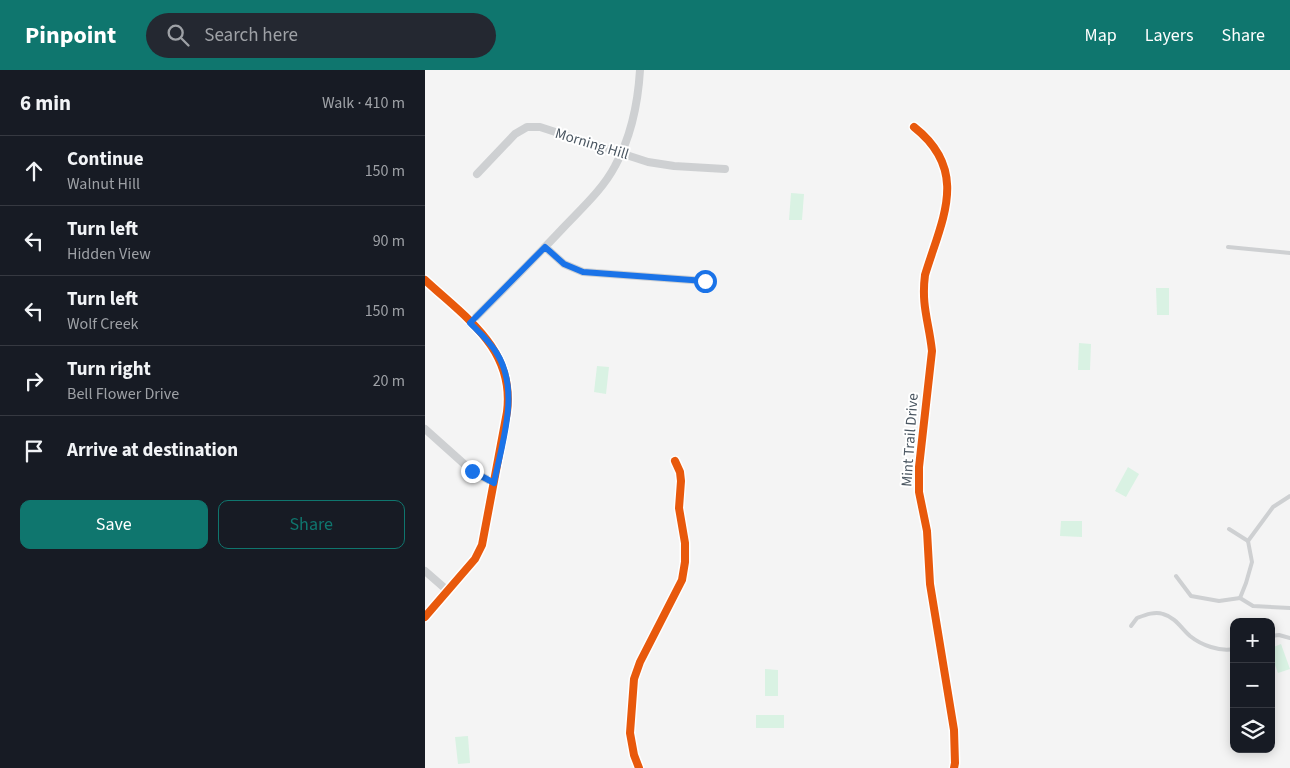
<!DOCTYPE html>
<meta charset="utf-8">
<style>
:root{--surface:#171b24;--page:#242831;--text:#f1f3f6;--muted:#9ea1a6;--line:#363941;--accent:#0f766e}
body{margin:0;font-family:"Source Sans 3",sans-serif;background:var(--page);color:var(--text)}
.controls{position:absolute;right:15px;bottom:15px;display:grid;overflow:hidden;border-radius:10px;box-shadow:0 2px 12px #0003}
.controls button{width:45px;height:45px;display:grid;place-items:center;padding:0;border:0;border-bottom:1px solid var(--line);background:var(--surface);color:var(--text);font:25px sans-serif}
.stop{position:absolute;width:15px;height:15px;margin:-11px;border:4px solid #1a73e8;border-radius:50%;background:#fff}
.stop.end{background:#1a73e8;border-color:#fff;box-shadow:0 1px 5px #0008}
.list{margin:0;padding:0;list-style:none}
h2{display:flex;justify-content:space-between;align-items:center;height:65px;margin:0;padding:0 20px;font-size:21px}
h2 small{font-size:16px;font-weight:400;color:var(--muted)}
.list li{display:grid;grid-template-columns:32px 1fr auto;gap:15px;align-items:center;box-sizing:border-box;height:70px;padding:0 20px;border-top:1px solid var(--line)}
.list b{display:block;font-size:19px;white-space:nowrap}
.list p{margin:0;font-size:16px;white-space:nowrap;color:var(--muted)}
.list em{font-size:16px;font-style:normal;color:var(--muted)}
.actions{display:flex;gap:10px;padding:15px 20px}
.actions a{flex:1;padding:11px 0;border:1px solid var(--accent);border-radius:10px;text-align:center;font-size:18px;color:var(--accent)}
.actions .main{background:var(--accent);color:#fff}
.icon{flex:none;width:28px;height:28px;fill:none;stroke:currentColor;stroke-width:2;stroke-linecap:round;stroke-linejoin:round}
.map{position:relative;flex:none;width:865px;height:698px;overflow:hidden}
header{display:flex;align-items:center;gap:30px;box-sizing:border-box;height:70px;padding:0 25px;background:var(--accent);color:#fff}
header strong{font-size:24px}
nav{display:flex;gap:28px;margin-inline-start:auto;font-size:18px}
.search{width:350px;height:45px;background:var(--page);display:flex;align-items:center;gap:12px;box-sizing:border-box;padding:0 18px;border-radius:28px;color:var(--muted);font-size:19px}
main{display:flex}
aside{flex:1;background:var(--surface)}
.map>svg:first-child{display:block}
.green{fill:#d9f2e3}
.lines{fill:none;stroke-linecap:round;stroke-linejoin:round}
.service{stroke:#ced0d2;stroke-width:4}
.minor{stroke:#ced0d2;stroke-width:8}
.cycleway-casing{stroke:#fff;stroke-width:11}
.cycleway{stroke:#e8590c;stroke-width:8}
.route{stroke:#1a73e8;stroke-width:6}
.labels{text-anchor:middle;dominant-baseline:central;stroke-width:4;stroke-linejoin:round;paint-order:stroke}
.street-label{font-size:15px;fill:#4a5661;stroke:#fff}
</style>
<header>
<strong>Pinpoint</strong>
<div class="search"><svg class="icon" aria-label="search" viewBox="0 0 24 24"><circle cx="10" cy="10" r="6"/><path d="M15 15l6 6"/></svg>Search here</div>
<nav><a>Map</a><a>Layers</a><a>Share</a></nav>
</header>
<main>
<aside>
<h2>6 min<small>Walk · 410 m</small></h2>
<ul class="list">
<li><svg class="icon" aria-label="ahead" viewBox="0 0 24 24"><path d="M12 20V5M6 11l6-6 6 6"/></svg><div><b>Continue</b><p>Walnut Hill</p></div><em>150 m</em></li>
<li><svg class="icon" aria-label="left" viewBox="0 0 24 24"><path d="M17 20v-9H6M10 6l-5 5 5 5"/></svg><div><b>Turn left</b><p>Hidden View</p></div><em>90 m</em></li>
<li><svg class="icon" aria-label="left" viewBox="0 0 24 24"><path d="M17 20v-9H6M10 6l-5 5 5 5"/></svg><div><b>Turn left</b><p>Wolf Creek</p></div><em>150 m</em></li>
<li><svg class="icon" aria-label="right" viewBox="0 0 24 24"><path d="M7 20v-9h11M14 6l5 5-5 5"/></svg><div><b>Turn right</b><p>Bell Flower Drive</p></div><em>20 m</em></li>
<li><svg class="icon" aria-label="arrive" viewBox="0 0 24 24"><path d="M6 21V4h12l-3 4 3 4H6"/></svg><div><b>Arrive at destination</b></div></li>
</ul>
<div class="actions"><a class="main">Save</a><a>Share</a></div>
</aside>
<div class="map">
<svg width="865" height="698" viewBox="0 0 865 698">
<rect width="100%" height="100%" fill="#f4f4f4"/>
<g class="green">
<path d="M366 123 379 124 377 150H364Z"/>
<path d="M731 218H744V245H732Z"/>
<path d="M654 273 666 274 665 300H653Z"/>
<path d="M172 296 184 297 181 324 169 322Z"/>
<path d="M703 397 714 404 701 427 690 421Z"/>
<path d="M636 451H657V467L635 466Z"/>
<path d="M856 574 865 599 853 603 846 585V578Z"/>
<path d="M340 599 353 600V626H340Z"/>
<rect x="331" y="645" width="28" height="13"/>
<path d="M43 666 45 693 33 694 30 667Z"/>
</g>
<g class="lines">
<g class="service">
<path d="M803 177 865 183"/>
<path d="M804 459 823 471 848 437 865 426"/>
<path d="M751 506 766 526 794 531 815 528 828 536 865 538"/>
<path d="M815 528 821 513 827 492 823 471"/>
<path d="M706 556 712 548C720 545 730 541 738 544 750 547 757 559 765 566 776 575 795 582 809 579"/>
<path d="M846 566 854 565 865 568"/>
</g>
<g class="minor">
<path d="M489 57C545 101 517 149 500 205 496 236 504 252 507 281L494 397V422L502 461 505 514 529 660 530 693 529 698"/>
<path d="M52 104 90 64 102 57H115L223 92 249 96 300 99"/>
<path d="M120 177 139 194 158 202 280 211"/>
<path d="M0 210C41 248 90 279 82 342L57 475 50 489 0 547"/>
<path d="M45 253C77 221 108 190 139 157 157 138 178 119 190 96 206 67 213 33 215 0"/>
<path d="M0 359 47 401 69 413"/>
<path d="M0 501 23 521"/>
<path d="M214 698 209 685 205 663 209 609 215 592 257 510 260 492V473L254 438 256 411 255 402 250 391"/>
</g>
<g class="cycleway-casing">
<g id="cycleway">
<path d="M489 57C545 101 517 149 500 205 496 236 504 252 507 281L494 397V422L502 461 505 514 529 660 530 693 529 698"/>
<path d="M0 210C41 248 90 279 82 342L57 475 50 489 0 547"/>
<path d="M214 698 209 685 205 663 209 609 215 592 257 510 260 492V473L254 438 256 411 255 402 250 391"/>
</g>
</g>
<use href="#cycleway" class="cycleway"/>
</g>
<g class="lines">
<path class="route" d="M47 401 69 413C77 372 96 320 71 282 64 271 54 262 45 253L120 177 139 194 158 202 280 211"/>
</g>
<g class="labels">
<g class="street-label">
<text transform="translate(167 74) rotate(17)">Morning Hill</text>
<text transform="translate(485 370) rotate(-86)">Mint Trail Drive</text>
</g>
</g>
</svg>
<div class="controls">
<button>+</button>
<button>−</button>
<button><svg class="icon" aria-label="layers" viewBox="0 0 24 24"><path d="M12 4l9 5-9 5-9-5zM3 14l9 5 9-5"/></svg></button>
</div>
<div class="stop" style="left:280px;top:211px"></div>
<div class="stop end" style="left:47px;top:401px"></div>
</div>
</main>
